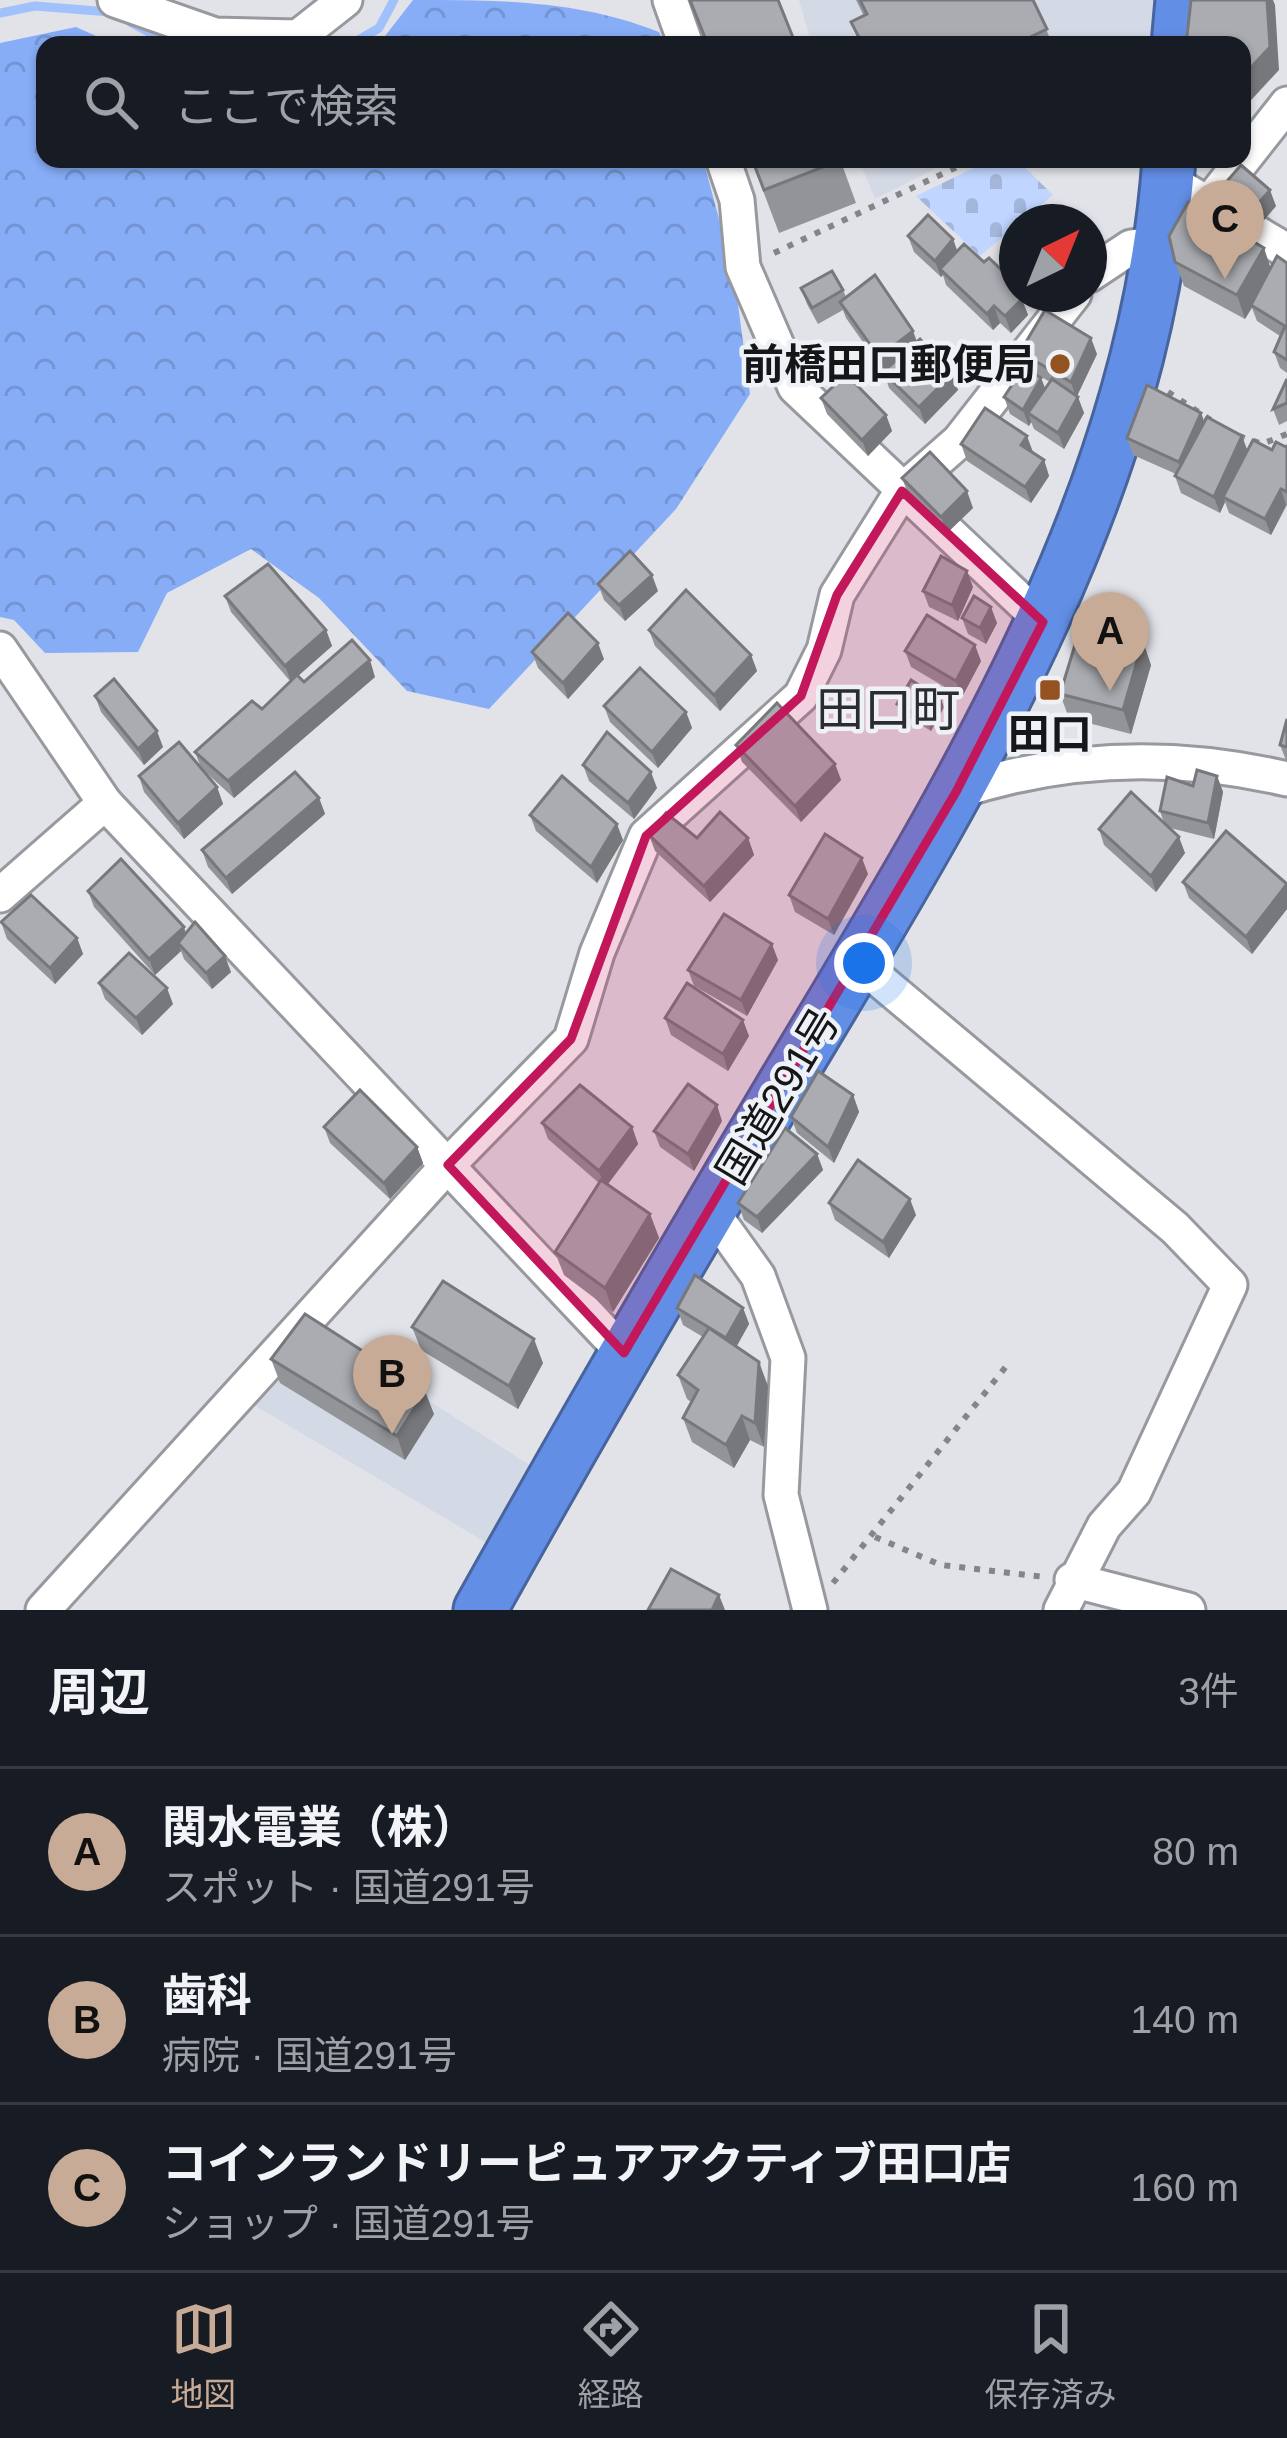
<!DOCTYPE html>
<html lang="ja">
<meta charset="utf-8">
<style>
:root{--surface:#171b24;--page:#242831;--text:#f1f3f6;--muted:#9ea1a6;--line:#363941;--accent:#c7ab96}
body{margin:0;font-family:Arial,"Noto Sans JP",sans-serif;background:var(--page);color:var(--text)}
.compass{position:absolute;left:999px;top:204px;width:108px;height:108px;border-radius:50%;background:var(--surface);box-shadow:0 3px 9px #0004;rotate:43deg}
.you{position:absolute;left:864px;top:963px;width:42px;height:42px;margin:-30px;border:9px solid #fff;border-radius:50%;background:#1a73e8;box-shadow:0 0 0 18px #1a73e833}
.badge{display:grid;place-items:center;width:78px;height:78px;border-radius:50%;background:var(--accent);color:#111;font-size:39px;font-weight:700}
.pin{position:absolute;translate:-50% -99px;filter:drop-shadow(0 3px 6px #0008)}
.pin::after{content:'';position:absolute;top:63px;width:42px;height:36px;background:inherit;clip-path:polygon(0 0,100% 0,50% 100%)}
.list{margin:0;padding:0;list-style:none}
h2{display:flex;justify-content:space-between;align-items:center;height:156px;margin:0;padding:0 48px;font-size:51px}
h2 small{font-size:39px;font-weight:400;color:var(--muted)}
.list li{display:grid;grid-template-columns:78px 1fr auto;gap:36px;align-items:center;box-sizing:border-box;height:168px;padding:0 48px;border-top:3px solid var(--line)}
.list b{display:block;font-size:45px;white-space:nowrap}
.list p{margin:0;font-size:39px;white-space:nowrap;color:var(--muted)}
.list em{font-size:39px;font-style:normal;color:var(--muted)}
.icon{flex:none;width:66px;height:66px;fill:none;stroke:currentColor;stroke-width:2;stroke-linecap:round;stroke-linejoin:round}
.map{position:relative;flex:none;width:1287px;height:1610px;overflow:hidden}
.search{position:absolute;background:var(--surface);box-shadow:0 3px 9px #0004;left:36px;right:36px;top:36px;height:132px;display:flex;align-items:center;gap:30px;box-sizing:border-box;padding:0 42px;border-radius:24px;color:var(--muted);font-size:45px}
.sheet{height:660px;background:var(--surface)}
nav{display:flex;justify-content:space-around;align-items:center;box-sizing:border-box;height:168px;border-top:3px solid var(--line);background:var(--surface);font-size:33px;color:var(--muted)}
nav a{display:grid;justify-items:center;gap:6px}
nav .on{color:var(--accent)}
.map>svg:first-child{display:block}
.built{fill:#d3d9e5}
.forest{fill:url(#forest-crowns)}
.cemetery{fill:url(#cemetery-stones)}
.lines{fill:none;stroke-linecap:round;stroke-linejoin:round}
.stream{stroke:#a1c1fd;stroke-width:9}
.minor-casing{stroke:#97999e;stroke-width:39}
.highway-casing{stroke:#48649d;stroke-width:57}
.path{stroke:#848589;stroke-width:6;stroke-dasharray:6 9;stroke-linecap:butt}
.minor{stroke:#fff;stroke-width:33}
.highway{stroke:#638ee5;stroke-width:51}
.wall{fill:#929498}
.shaded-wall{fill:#77787c}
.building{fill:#aaacb1;stroke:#77787c;stroke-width:3}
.marked{fill:#c2185b;fill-opacity:0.2;stroke:#c2185b;stroke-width:9;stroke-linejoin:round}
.poi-dot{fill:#945221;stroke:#eef1f6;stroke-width:4.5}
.labels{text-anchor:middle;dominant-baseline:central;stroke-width:9;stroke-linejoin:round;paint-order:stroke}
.poi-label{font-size:42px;font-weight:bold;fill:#151618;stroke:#eef1f6;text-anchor:end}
.street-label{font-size:42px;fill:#151618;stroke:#eef1f6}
.quarter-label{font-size:48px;fill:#2a2c30;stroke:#eef1f6}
</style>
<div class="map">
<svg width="1287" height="1610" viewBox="0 0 1287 1610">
<defs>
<pattern id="forest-crowns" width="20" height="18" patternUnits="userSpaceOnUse" patternTransform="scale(3)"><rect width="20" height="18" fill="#87adf7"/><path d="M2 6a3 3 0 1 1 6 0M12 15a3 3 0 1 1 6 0" fill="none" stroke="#7494d3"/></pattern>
<pattern id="cemetery-stones" width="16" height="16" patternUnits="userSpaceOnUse" patternTransform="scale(3)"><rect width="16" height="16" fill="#c0d5ff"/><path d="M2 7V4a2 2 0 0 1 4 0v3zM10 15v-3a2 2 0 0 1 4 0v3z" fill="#a4b6da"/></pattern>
</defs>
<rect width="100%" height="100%" fill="#e1e3e8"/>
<g class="built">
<path d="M799 0H1155L1152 45H812Z"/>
<path d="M859 159H954L875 199Z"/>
<path d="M316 1329 531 1466 487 1543 249 1402Z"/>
</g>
<g class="forest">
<path d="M413 0C500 0 578 0 659 32L664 45H378Z"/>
<path d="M76 27 116 45H45V159H703L734 275 750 394 676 509 489 709 407 691 319 598 251 549 167 593 138 652 45 653 14 620 0 617V43Z"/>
</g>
<path class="cemetery" d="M992 159H1016L1053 195 980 256 916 196Z"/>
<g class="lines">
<g class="stream">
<path d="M0 13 35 6 110 12"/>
<path d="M130 22 173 45"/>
<path d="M350 45 379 28 394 0"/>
</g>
<g class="minor-casing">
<g id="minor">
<path d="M115 0 215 35 298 37 345 0"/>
<path d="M670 0 686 45"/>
<path d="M723 159 737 200 743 267 795 387 1043 622"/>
<path d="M1168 180 1287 251"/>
<path d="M1209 203 1287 104"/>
<path d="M1089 275 1131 247 1159 243"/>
<path d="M0 649 105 803"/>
<path d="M956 792C1064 756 1176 753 1287 779"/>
<path d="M0 895 105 803 624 1353"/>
<path d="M858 962 1175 1228 1230 1285 1134 1492 1104 1526 1061 1610"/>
<path d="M710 1209 758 1276 788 1358 781 1495 810 1610"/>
<path d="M1072 1580 1188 1610"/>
<path d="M43 1610 448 1165 571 1039 597 953 646 836 801 696 824 650 837 595 902 491 959 441 1074 294"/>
</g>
</g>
<g class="highway-casing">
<g id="highway">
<path d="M1178 45 1182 0"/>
<path d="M480 1610C577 1436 677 1264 779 1093 952 804 1145 504 1169 159"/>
</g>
</g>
<g class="path">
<path d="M774 253 974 159"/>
<path d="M1168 392 1212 421"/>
<path d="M1239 436 1262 444 1287 434"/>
<path d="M875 1537 941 1565 1045 1577"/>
<path d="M833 1583 1008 1364"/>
</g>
<use href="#minor" class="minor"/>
<use href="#highway" class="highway"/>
</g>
<g class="wall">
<path d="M856 0H1033L1053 45H860L851 22 864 16Z"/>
<path d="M751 159H840L856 203 779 233Z"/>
<path d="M1221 188 1276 206 1257 228 1227 205Z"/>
<path d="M908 236 953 239 957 251 1019 294 1028 315 1011 333 1000 323 993 330 946 285 943 275 941 277 914 252Z"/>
<path d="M1175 262 1271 267 1287 263V373L1280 368 1274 352 1280 336 1257 321 1252 308 1245 319 1184 286Z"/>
<path d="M801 288 843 290 846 297 917 341 952 374 958 390 925 424 889 388 884 372 846 318 843 310 818 324 807 304Z"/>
<path d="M1020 352 1097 354 1077 396 1084 413 1064 449 1034 429 1031 422 1029 426 1010 414 1004 397 1041 378 1045 388 1050 382 1026 368Z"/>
<path d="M1287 379V421L1279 425 1273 409Z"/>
<path d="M821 398 886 415 892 431 868 456 827 414Z"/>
<path d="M1201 413 1204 422 1242 436 1247 451 1272 450 1287 446V505L1271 535 1229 513 1225 502 1220 513 1181 493 1175 476 1176 474 1133 455 1127 438Z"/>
<path d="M961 444 1033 453 1044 460 1049 476 1031 503 967 461Z"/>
<path d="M902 478 973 508 947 533 908 494Z"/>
<path d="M598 584 658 591 625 621 604 600Z"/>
<path d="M973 587 958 621 929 607 923 591Z"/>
<path d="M225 596 326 630 332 646 298 676 304 682 375 677 234 798 201 768 217 787 223 804 184 839 144 792 139 776 201 768 195 752 262 709 290 681 231 612Z"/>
<path d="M962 618 997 623 986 644 968 634Z"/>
<path d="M649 630 751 655 757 671 720 711 655 646Z"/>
<path d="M905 651 981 661 962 697 911 667Z"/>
<path d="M532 652 604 659 568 699 538 668Z"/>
<path d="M1151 665 1131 734 1069 718 1060 694Z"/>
<path d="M95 696 163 747 144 765 101 712Z"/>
<path d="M897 704 944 707 931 731 900 712Z"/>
<path d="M604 706 686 712 692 728 658 768 610 722Z"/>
<path d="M1287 719V763L1280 745Z"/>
<path d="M736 745 835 764 841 780 801 822 742 762Z"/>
<path d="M583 765 657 788 634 819 589 781Z"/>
<path d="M1217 776 1223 792 1214 839 1170 828 1185 853 1156 892 1104 845 1099 829 1164 823 1160 811 1193 786Z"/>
<path d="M319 798 325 814 232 894 208 867 202 850Z"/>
<path d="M530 815 623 840 597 883 536 831Z"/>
<path d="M649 835 697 838H748L754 855 710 902 655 851Z"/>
<path d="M868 874 834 935 795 912 789 895Z"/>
<path d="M1183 882 1287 884V909L1252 954 1189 898Z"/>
<path d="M88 891 186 934 231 972 212 989 184 959 181 951 155 975 94 907Z"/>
<path d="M1 922 77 938 83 954 55 984 7 939Z"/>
<path d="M778 960 747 1016 694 986 688 970Z"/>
<path d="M99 983 173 1004 142 1035 105 999Z"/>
<path d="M665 1018 749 1036 728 1071 671 1035Z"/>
<path d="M853 1095 859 1112 834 1163 797 1133 791 1117Z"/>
<path d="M722 1121 694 1171 660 1147 654 1131Z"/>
<path d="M542 1123 632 1127 638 1144 607 1185 650 1214 659 1238 613 1312 564 1275 555 1252 599 1183 548 1139Z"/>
<path d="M324 1127 417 1147 423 1163 390 1199 330 1143Z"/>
<path d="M817 1154 823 1170 762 1233 744 1220 738 1203Z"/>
<path d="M829 1203 916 1215 889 1258 835 1220Z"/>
<path d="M677 1308H743L749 1324 737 1346 768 1386 764 1447 750 1440 734 1468 692 1442 683 1418 691 1402 687 1399 678 1375 703 1337 683 1325Z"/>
<path d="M412 1327 543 1363 518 1409 421 1350Z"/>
<path d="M271 1359 434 1414 405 1460 280 1383Z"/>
</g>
<g class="shaded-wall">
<path d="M1267 0H1273L1275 5 1279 70 1242 110V77Z"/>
<path d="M1270 190 1276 206 1257 228 1251 212Z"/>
<path d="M953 239 959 256 940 269 943 275 941 277 935 261Z"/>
<path d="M1264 248 1272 272 1245 319 1237 295Z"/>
<path d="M1022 299 1028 315 1011 333 1005 316Z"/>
<path d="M994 306 1000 323 993 330 987 314Z"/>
<path d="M913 331 919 347 885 373 879 357Z"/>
<path d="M1091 338 1097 354 1076 398 1071 382Z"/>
<path d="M952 374 958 390 925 424 919 407Z"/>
<path d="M1041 378 1047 394 1028 413 1031 422 1029 426 1023 410Z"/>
<path d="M1078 397 1084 413 1064 449 1058 433Z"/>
<path d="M1201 413 1207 429 1185 478 1179 462Z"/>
<path d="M886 415 892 431 868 456 862 440Z"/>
<path d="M1027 436 1033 452 1021 445Z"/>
<path d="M1242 436 1248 452 1223 497 1225 502 1220 513 1214 497Z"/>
<path d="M1044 460 1049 476 1031 503 1025 487Z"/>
<path d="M1281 489 1286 505 1271 535 1265 519Z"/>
<path d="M967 491 973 508 947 533 941 517Z"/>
<path d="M967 571 973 587 958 621 952 605Z"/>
<path d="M652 575 658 591 625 621 619 605Z"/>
<path d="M991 607 997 623 986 644 980 628Z"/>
<path d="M326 630 332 646 291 682 285 666Z"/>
<path d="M1143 641 1151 665 1131 734 1123 710Z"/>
<path d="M598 643 604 659 568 699 563 683Z"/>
<path d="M975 645 981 661 962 697 956 681Z"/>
<path d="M751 655 757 671 720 711 714 695Z"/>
<path d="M370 660 375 677 234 798 228 781Z"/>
<path d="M941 699 944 707 931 731 928 722Z"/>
<path d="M686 712 692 728 658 768 652 752Z"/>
<path d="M157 731 163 747 144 765 138 749Z"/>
<path d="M835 764 841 780 801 822 795 806Z"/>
<path d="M651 772 657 788 634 819 628 803Z"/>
<path d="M1217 776 1223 792 1214 839 1208 823Z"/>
<path d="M217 787 223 804 184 839 178 823Z"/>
<path d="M319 798 325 814 232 894 226 878Z"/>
<path d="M617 824 623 840 597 883 591 867Z"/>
<path d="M1179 837 1185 853 1156 892 1151 876Z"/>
<path d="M748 838 754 855 710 902 704 886Z"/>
<path d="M862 858 868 874 834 935 828 919Z"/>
<path d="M1287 885V909L1252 954 1246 937Z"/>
<path d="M184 927 189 943H178L181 951 155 975 149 959Z"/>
<path d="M77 938 83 954 55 984 50 968Z"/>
<path d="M772 944 778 960 747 1016 741 1000Z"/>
<path d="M225 956 231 972 212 989 206 973Z"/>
<path d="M167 988 173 1004 142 1035 136 1018Z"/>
<path d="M743 1020 749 1036 728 1071 723 1054Z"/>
<path d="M853 1095 859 1112 834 1163 828 1147Z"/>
<path d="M717 1105 722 1121 694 1171 688 1154Z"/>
<path d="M632 1127 638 1144 605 1188 599 1171Z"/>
<path d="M417 1147 423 1163 390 1199 384 1183Z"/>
<path d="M817 1154 823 1170 762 1233 757 1217Z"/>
<path d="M910 1199 916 1215 889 1258 883 1242Z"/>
<path d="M650 1214 659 1238 613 1312 605 1288Z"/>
<path d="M743 1308 749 1324 732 1354 726 1338Z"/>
<path d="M534 1339 543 1363 518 1409 509 1386Z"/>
<path d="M759 1362 768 1386 764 1447 755 1423Z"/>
<path d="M425 1391 434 1414 405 1460 397 1436Z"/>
<path d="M742 1416 750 1440 734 1468 726 1445Z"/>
<path d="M719 1595 725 1610H712Z"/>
</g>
<g class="building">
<path d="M690 0H778L796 45H708Z"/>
<path d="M860 0H1033L1047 29 1014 45H863L851 22 867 14Z"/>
<path d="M1191 0H1267L1270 47 1242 77V45H1186Z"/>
<path d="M752 159H840L841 160 764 190Z"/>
<path d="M1241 165 1270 190 1251 212 1221 188Z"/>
<path d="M1188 202 1264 248 1237 295 1175 262 1169 236Z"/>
<path d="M928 215 953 239 935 261 908 236Z"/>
<path d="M964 244 984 262 989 258 1015 283 1011 288 1022 299 1005 316 994 306 987 314 940 269Z"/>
<path d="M1277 256 1287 263V360L1274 352 1285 326 1251 305Z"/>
<path d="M832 271 843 290 812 308 801 288Z"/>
<path d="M875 275 913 331 879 357 840 302Z"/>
<path d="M1045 310 1091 338 1071 382 1020 352Z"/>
<path d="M920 339 952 374 919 407 883 372Z"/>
<path d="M1024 367 1041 378 1023 410 1004 397Z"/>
<path d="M846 374 886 415 862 440 821 398Z"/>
<path d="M1052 379 1078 397 1058 433 1028 413Z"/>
<path d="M1287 379V403L1273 409Z"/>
<path d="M1147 385 1201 413 1179 462 1127 438Z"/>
<path d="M985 408 1027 436 1021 445 1044 460 1025 487 961 444Z"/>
<path d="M1207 417 1242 436 1214 497 1175 476Z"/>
<path d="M1253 440 1272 450 1276 442 1286 447 1287 446V492L1281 489 1265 519 1223 497Z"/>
<path d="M930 452 967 491 941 517 902 478Z"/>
<path d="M630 551 652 575 619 605 598 584Z"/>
<path d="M941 556 967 571 952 605 923 591Z"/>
<path d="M268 564 326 630 285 666 225 596Z"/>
<path d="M686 590 751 655 714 695 649 630Z"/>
<path d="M974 596 991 607 980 628 962 618Z"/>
<path d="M568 613 598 643 563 683 532 652Z"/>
<path d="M927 615 975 645 956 681 905 651Z"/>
<path d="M1082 622 1143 641 1123 710 1060 694Z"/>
<path d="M352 640 370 660 228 781 195 752 252 701 262 709 297 675 304 682Z"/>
<path d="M640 668 686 712 652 752 604 706Z"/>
<path d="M114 679 157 731 138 749 95 696Z"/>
<path d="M911 680 941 699 928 722 897 704Z"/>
<path d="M777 703 835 764 795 806 736 745Z"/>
<path d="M1287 719V747L1280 745Z"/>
<path d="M607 732 651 772 628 803 583 765Z"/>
<path d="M179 742 217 787 178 823 139 776Z"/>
<path d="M1197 770 1217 776 1208 823 1160 811 1167 777 1193 786Z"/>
<path d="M295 772 319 798 226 878 202 850Z"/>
<path d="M562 776 617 824 591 867 530 815Z"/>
<path d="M1131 792 1179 837 1151 876 1099 829Z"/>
<path d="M720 812 748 838 704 886 649 835 666 813 697 838Z"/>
<path d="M1226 831 1287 884 1246 937 1183 882Z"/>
<path d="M825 834 862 858 828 919 789 895Z"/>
<path d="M121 859 184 927 149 959 88 891Z"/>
<path d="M31 895 77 938 50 968 1 922Z"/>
<path d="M724 914 772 944 741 1000 688 970Z"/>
<path d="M195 922 225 956 206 973 178 943Z"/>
<path d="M129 953 167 988 136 1018 99 983Z"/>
<path d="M687 983 743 1020 723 1054 665 1018Z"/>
<path d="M818 1071 853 1095 828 1147 791 1117Z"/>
<path d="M688 1084 717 1105 688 1154 654 1131Z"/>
<path d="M580 1085 632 1127 599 1171 542 1123Z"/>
<path d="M360 1090 417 1147 384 1183 324 1127Z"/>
<path d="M785 1128 817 1154 757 1217 738 1203Z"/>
<path d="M858 1160 910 1199 883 1242 829 1203Z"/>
<path d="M601 1180 650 1214 605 1288 555 1252Z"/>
<path d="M695 1275 743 1308 726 1338 677 1308Z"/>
<path d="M443 1281 534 1339 509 1386 412 1327Z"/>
<path d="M305 1314 425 1391 397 1436 271 1359Z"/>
<path d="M709 1328 759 1362 755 1423 742 1416 726 1445 683 1418 698 1390 678 1375Z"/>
<path d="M671 1569 719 1595 712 1610H648Z"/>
</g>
<path class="marked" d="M902 491 1043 622 956 792 624 1353 448 1165 571 1039 646 836 801 696 837 595Z"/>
<g class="poi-dot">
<circle cx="1060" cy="364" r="12"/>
<rect x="1038" y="678" width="24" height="24" rx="6"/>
</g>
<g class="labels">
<g class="poi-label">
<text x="1036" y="364">前橋田口郵便局</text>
<text x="1050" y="734" text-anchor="middle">田口</text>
</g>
<g class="street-label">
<text transform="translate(778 1096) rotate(-59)">国道291号</text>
</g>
<g class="quarter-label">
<text x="888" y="709">田口町</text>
</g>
</g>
</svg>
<svg class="compass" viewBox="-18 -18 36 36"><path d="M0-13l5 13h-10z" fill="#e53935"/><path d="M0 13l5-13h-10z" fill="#9ea1a6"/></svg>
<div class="you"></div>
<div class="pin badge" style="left:1110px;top:691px">A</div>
<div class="pin badge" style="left:392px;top:1434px">B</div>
<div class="pin badge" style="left:1225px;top:279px">C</div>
<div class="search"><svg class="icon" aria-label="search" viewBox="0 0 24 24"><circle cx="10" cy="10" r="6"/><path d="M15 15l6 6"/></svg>ここで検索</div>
</div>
<section class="sheet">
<h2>周辺<small>3件</small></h2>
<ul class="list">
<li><span class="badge">A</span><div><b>関水電業（株）</b><p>スポット · 国道291号</p></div><em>80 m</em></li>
<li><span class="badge">B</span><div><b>歯科</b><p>病院 · 国道291号</p></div><em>140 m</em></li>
<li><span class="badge">C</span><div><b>コインランドリーピュアアクティブ田口店</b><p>ショップ · 国道291号</p></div><em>160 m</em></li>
</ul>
</section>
<nav>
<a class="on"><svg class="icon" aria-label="map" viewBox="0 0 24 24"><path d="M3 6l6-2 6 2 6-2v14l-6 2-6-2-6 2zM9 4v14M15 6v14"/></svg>地図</a>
<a><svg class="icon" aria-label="directions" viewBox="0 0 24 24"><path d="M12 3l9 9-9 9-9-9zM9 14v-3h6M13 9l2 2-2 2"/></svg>経路</a>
<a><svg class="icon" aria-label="saved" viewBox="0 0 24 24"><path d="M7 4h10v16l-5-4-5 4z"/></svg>保存済み</a>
</nav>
